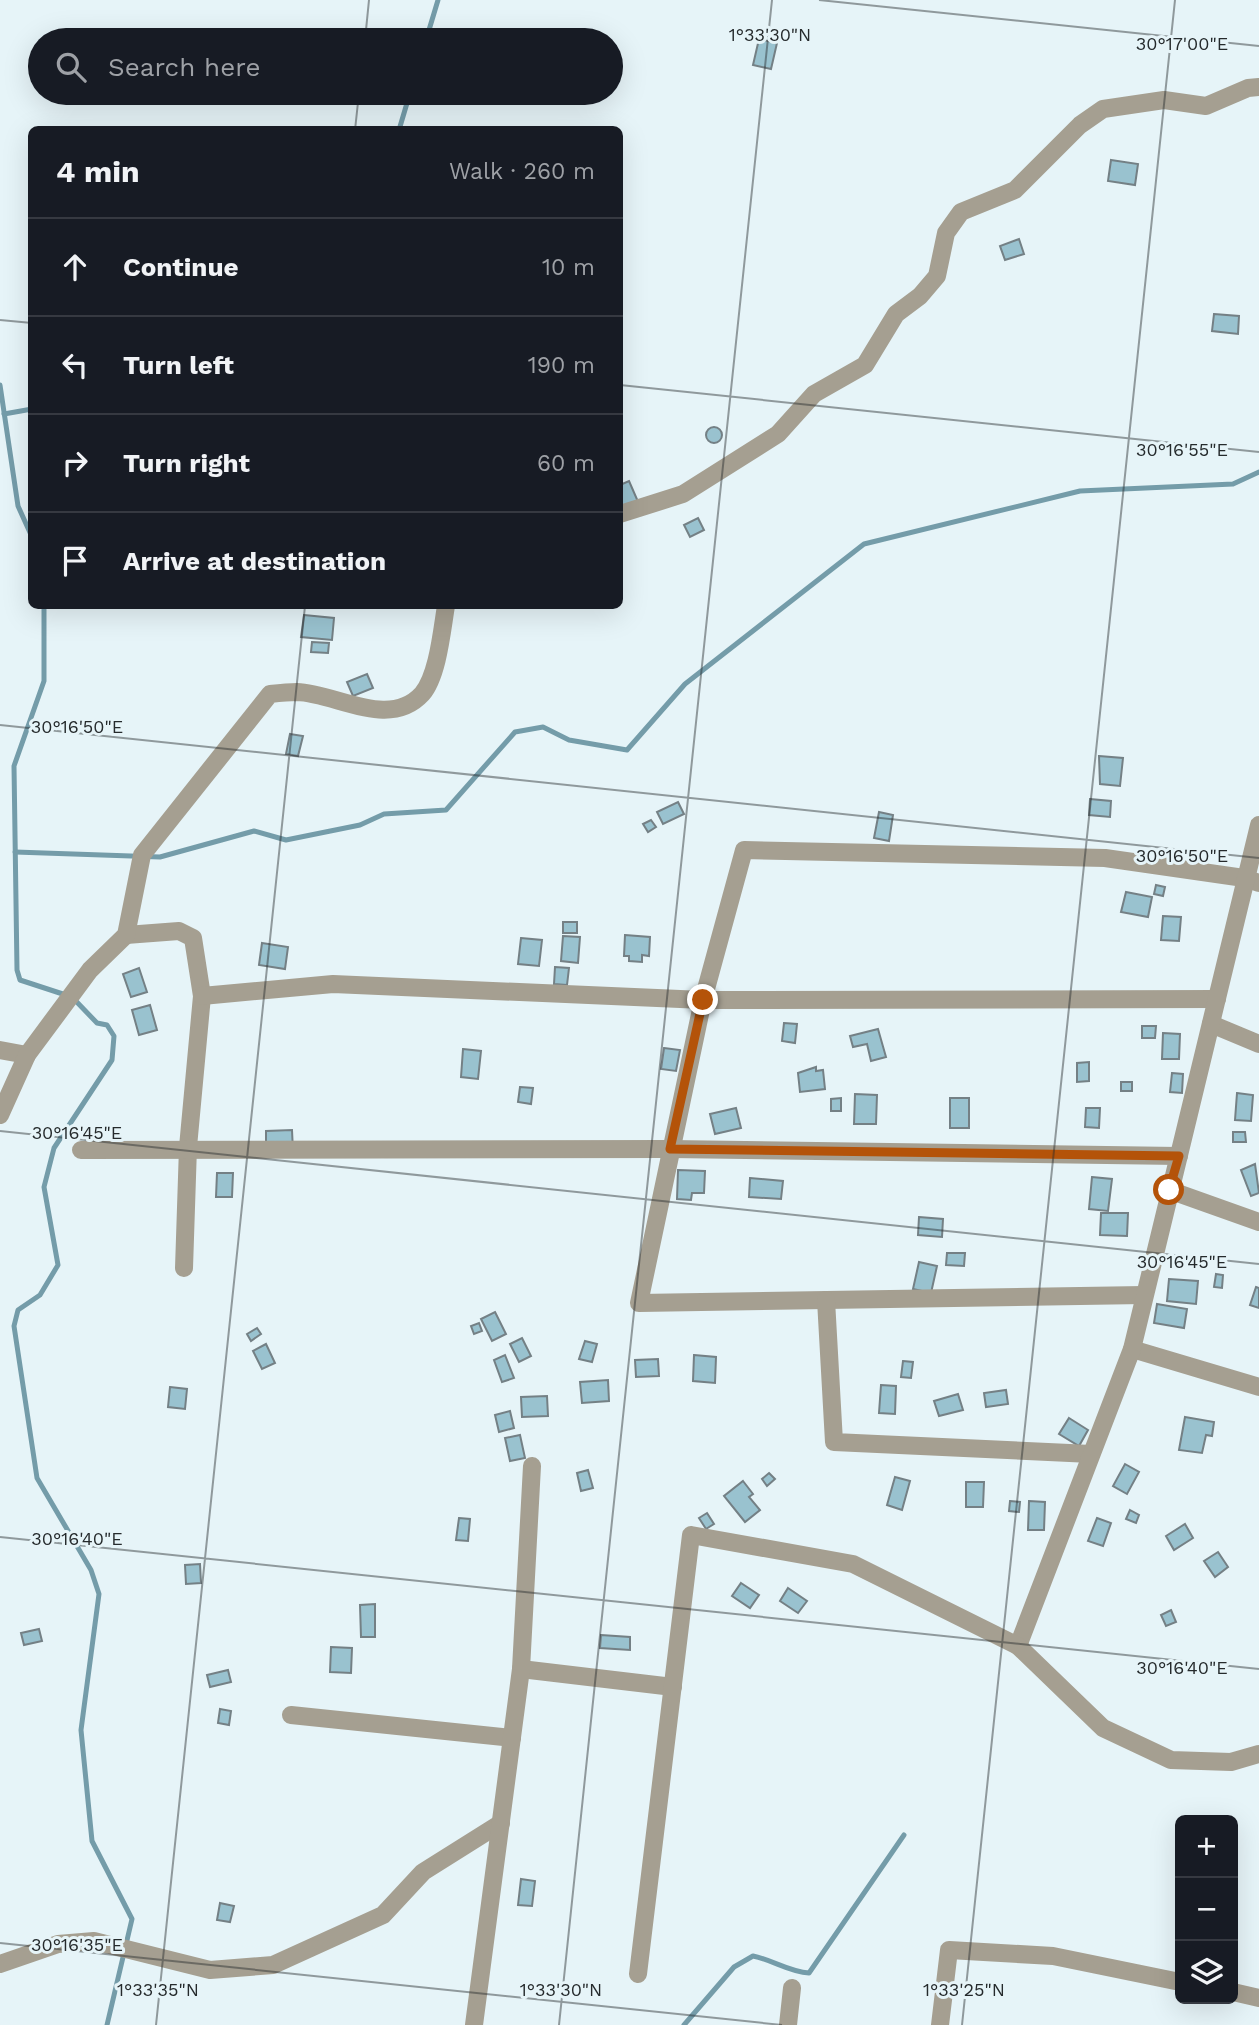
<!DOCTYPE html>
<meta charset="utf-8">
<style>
:root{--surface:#171b24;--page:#20242c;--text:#f1f3f6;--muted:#9ea1a6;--line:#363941}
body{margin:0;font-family:"Work Sans",sans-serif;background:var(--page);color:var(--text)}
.controls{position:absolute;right:21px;bottom:21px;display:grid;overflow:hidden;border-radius:10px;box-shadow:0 7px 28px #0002}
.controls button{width:63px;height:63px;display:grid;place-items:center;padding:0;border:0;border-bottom:2px solid var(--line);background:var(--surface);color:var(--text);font:35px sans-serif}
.stop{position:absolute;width:21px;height:21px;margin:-16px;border:5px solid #b45309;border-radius:50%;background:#fff}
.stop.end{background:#b45309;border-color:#fff;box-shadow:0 2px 7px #0008}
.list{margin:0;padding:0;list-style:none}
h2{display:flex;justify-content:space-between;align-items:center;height:91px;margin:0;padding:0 28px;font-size:30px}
h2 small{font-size:23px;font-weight:400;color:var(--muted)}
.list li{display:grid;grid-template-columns:46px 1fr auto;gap:21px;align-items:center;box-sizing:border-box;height:98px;padding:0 28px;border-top:2px solid var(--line)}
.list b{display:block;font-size:26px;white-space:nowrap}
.list em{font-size:23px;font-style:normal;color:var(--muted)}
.icon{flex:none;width:38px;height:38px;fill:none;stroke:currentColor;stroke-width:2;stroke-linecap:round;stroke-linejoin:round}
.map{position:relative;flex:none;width:1259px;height:2025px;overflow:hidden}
.search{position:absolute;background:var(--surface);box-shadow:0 7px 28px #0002;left:28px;top:28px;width:595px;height:77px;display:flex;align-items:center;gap:18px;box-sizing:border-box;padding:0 24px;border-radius:38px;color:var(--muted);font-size:26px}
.panel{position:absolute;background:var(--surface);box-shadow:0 7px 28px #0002;left:28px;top:126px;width:595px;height:483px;border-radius:10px}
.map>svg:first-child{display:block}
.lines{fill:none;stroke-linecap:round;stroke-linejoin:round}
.stream{stroke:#749ca9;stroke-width:5}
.building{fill:#99c2cf;stroke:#748085;stroke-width:2}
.minor{stroke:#a59f91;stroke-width:18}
.route{stroke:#b45309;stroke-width:9}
.ticks{fill:none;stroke:#252a2c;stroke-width:2;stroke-opacity:0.45}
.ticks-label{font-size:18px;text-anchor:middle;fill:#252a2c;stroke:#e6f4f8;stroke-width:6;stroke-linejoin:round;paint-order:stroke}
</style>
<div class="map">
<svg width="1259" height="2025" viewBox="0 0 1259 2025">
<rect width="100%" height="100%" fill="#e6f4f8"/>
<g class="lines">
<g class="stream">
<path d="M426 40 438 0"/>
<path d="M399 130 410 93"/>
<path d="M0 385 18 506 32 537"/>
<path d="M4 414 32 409"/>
<path d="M44 606V681L14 766 17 970 20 980 72 997 97 1023 107 1025 114 1036 112 1060 54 1148 44 1187 58 1265 40 1295 18 1310 14 1326 37 1478 91 1570 99 1594 81 1730 92 1841 132 1919 107 2025"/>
<path d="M15 852 160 857 254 831 286 840 360 825 384 814 446 810 515 732 543 727 569 740 627 750 685 684 864 544 1080 491 1233 484 1259 472"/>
<path d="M684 2025 734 1967 753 1956C773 1960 789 1972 809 1973L904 1835"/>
</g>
</g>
<g class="building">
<path d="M759 39 777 43 771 69 753 65Z"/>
<path d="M1111 160 1138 164 1135 185 1108 181Z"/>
<path d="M1019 239 1024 254 1005 260 1000 246Z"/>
<path d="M1214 314 1239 316 1238 334 1212 331Z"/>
<circle cx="714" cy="435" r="8"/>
<path d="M629 481 639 504 622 511 620 485Z"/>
<path d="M698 518 704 530 690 537 684 525Z"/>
<path d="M304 615 334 618 332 640 301 637Z"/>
<path d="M312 642 329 643 328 653 311 652Z"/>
<path d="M367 674 373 688 353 696 347 682Z"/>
<path d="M290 734 303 736 298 756 286 754Z"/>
<path d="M1099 756 1123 758 1120 786 1100 784Z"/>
<path d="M1090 799 1111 801 1110 817 1089 815Z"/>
<path d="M678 802 684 814 663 824 657 812Z"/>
<path d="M879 812 893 815 889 841 874 838Z"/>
<path d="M651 820 656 827 648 832 643 824Z"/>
<path d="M1156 885 1165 887 1163 896 1154 894Z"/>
<path d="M1126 892 1152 897 1148 917 1121 912Z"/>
<path d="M1163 916 1181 917 1179 941 1161 940Z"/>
<rect x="563" y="922" width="14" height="11"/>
<path d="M625 935 650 937 649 956 642 955V962L629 961V956H624Z"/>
<path d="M563 936 580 937 578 963 561 961Z"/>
<path d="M521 938 542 940 539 966 518 964Z"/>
<path d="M262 943 288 947 285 969 259 965Z"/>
<path d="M555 967 569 968 567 985 554 984Z"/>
<path d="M139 968 147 992 131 997 123 974Z"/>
<path d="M150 1005 157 1030 139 1035 132 1010Z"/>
<path d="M784 1023 797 1024 795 1043 782 1041Z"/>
<path d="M1142 1026H1156L1155 1038H1142Z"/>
<path d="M878 1029 886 1057 871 1061 867 1044 853 1047 850 1036Z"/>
<path d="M1163 1033 1180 1034 1179 1059H1162Z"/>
<path d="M664 1048 680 1050 676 1071 661 1069Z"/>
<path d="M463 1049 481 1051 478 1079 461 1077Z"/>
<path d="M1089 1062V1081L1077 1082V1063Z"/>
<path d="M816 1067V1071L823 1070 825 1089 800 1092 798 1073Z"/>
<path d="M1172 1073 1183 1074 1182 1093 1170 1092Z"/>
<rect x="1121" y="1082" width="11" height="9"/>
<path d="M520 1087 533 1088 531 1104 518 1102Z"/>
<path d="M1237 1093 1253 1095 1251 1121 1235 1120Z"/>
<path d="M855 1094 877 1095 876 1124H854Z"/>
<path d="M841 1098V1111H831V1099Z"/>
<rect x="950" y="1098" width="19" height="30"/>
<path d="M736 1108 741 1128 715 1134 710 1114Z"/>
<path d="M1086 1108H1100L1099 1128 1085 1127Z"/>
<path d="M292 1130 293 1151 266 1152V1131Z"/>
<path d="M1233 1132H1245L1246 1142H1233Z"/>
<path d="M1255 1164 1259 1193 1251 1196 1241 1170Z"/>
<path d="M678 1170 705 1171 704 1193H692L691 1200 677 1199Z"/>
<path d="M217 1173H233L232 1197H216Z"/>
<path d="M1092 1177 1112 1179 1108 1211 1089 1209Z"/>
<path d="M750 1178 783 1181 781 1199 749 1197Z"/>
<path d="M1101 1213H1128L1127 1236 1100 1235Z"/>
<path d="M919 1217 943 1219 942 1237 918 1235Z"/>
<path d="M947 1253H965L964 1266 946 1265Z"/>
<path d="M919 1262 937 1266 931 1293 913 1289Z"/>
<path d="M1216 1274 1223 1275 1222 1288 1214 1287Z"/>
<path d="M1169 1279 1198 1281 1196 1304 1167 1301Z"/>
<path d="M1256 1287 1259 1288V1308L1250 1305Z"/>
<path d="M1157 1304 1187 1309 1184 1328 1154 1323Z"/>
<path d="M495 1312 506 1334 492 1341 481 1319Z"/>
<path d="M479 1323 482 1331 474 1334 471 1326Z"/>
<path d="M257 1328 261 1334 251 1341 247 1334Z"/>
<path d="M522 1338 531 1356 519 1362 510 1344Z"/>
<path d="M585 1341 597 1344 592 1362 579 1359Z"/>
<path d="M266 1344 275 1363 262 1369 253 1351Z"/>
<path d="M505 1355 514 1378 502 1382 494 1360Z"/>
<path d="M694 1355 716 1357 715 1383 693 1381Z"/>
<path d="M658 1359 659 1376 636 1377 635 1360Z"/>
<path d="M903 1361 913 1362 911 1378 901 1377Z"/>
<path d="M608 1380 609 1401 582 1403 580 1382Z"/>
<path d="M881 1385 896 1386 895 1414 879 1413Z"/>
<path d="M170 1387 187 1389 185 1409 168 1407Z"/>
<path d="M1006 1390 1008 1404 986 1407 984 1393Z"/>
<path d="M958 1394 963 1410 939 1416 934 1401Z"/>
<path d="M547 1396 548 1416 522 1417 521 1397Z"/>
<path d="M510 1411 514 1428 499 1432 495 1415Z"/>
<path d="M1185 1417 1214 1422 1212 1436 1206 1435 1202 1453 1179 1450Z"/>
<path d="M1069 1418 1088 1430 1079 1446 1059 1434Z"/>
<path d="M520 1435 525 1458 510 1461 505 1438Z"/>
<path d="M1125 1464 1139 1472 1127 1494 1113 1486Z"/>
<path d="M588 1470 593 1488 581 1491 577 1473Z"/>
<path d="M769 1473 775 1479 767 1486 762 1479Z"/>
<path d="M895 1477 910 1481 902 1510 887 1505Z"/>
<path d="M743 1481 753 1494 749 1497 760 1510 745 1522 724 1496Z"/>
<path d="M966 1482H984L983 1507H966Z"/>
<path d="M1010 1501 1020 1502 1019 1512 1009 1511Z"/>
<path d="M1029 1501 1045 1502 1044 1530H1028Z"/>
<path d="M1130 1510 1139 1515 1136 1523 1126 1519Z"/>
<path d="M707 1513 714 1524 706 1529 699 1518Z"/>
<path d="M459 1518 470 1519 468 1541 456 1540Z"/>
<path d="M1097 1518 1111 1523 1103 1546 1088 1541Z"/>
<path d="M1185 1524 1193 1538 1174 1550 1166 1536Z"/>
<path d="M1218 1552 1228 1567 1215 1577 1204 1561Z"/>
<path d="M200 1564 201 1583 186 1584 185 1565Z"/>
<path d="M741 1583 759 1595 750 1608 732 1596Z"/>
<path d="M788 1588 807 1601 798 1613 780 1601Z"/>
<path d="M375 1604V1637H361L360 1605Z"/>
<path d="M1171 1610 1176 1622 1166 1626 1161 1615Z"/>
<path d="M39 1629 42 1641 24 1645 21 1633Z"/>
<path d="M601 1635 630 1637V1650L600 1648Z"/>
<path d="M331 1647 352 1648 351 1673 330 1672Z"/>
<path d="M228 1670 231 1682 210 1687 207 1675Z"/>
<path d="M220 1709 231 1711 229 1725 218 1723Z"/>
<path d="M521 1879 535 1881 532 1906 518 1905Z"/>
<path d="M220 1903 234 1906 230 1922 217 1920Z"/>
</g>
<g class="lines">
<g class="minor">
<path d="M620 514 683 494 778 434 814 394 865 365 896 314 920 296 937 276 946 233 961 212 1015 190 1080 125 1103 109 1164 100 1206 106 1248 88 1259 87"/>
<path d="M126 935 179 931 193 938 202 996 188 1147 184 1268"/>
<path d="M202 996 333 984 703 1000 1217 999"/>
<path d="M1211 1024 1259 1044"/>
<path d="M0 1050 27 1055"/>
<path d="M0 1115 27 1055 90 970 126 935 142 855 270 694C279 693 288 692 297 692 336 693 389 730 422 694 438 676 442 629 446 606"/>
<path d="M81 1150 670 1149 1179 1156"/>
<path d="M1169 1190 1259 1222"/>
<path d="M1144 1295 639 1303 703 1000 744 850 1105 858 1244 878 1259 883"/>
<path d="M826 1300 834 1442 1091 1454"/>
<path d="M1132 1349 1259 1387"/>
<path d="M1018 1646 1132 1349 1259 825"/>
<path d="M521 1669 673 1687"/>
<path d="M291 1715 512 1738"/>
<path d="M0 1964 58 1944 94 1941 210 1970 273 1965 383 1915 423 1872 501 1823"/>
<path d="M638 1974 691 1535 853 1564 1018 1646 1103 1728 1171 1760 1231 1762 1259 1754"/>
<path d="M1233 1992 1259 1998"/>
<path d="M474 2025 521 1669 532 1466"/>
<path d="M788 2025 792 1988"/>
<path d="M940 2025 949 1950 1053 1956 1180 1982"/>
</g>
</g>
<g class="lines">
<path class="route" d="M703 1000 670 1149 1179 1156 1169 1190"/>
</g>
<path class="ticks" d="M819 0 1259 46M365 40 369 0M355 130 359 93M0 320 32 323M620 385 1259 452M0 725 1259 858M0 1131 1259 1264M0 1537 1259 1669M0 1943 782 2025M156 2025 305 606M559 2025 772 0M962 2025 1175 0"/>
<g class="ticks-label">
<text x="770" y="41">1°33'30"N</text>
<text x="1182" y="50">30°17'00"E</text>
<text x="1182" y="456">30°16'55"E</text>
<text x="77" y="733">30°16'50"E</text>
<text x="1182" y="862">30°16'50"E</text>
<text x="77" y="1139">30°16'45"E</text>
<text x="1182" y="1268">30°16'45"E</text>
<text x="77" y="1545">30°16'40"E</text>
<text x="1182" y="1674">30°16'40"E</text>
<text x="77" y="1951">30°16'35"E</text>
<text x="158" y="1996">1°33'35"N</text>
<text x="561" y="1996">1°33'30"N</text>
<text x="964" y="1996">1°33'25"N</text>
</g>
</svg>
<div class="controls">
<button>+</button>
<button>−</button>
<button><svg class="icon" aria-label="layers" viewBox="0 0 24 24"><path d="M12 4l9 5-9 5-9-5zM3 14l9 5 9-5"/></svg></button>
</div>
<div class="stop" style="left:1169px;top:1190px"></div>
<div class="stop end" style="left:703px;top:1000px"></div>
<div class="search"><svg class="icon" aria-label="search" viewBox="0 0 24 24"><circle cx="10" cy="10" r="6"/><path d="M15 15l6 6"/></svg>Search here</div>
<section class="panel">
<h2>4 min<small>Walk · 260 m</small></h2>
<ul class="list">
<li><svg class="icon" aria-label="ahead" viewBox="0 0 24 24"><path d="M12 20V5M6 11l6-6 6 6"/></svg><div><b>Continue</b></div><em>10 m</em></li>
<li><svg class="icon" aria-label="left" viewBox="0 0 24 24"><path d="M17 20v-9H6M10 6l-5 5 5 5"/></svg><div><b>Turn left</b></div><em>190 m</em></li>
<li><svg class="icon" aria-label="right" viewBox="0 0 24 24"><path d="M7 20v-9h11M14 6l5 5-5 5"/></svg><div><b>Turn right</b></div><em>60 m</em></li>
<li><svg class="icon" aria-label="arrive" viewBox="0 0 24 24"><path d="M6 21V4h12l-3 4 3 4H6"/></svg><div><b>Arrive at destination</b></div></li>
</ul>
</section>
</div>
